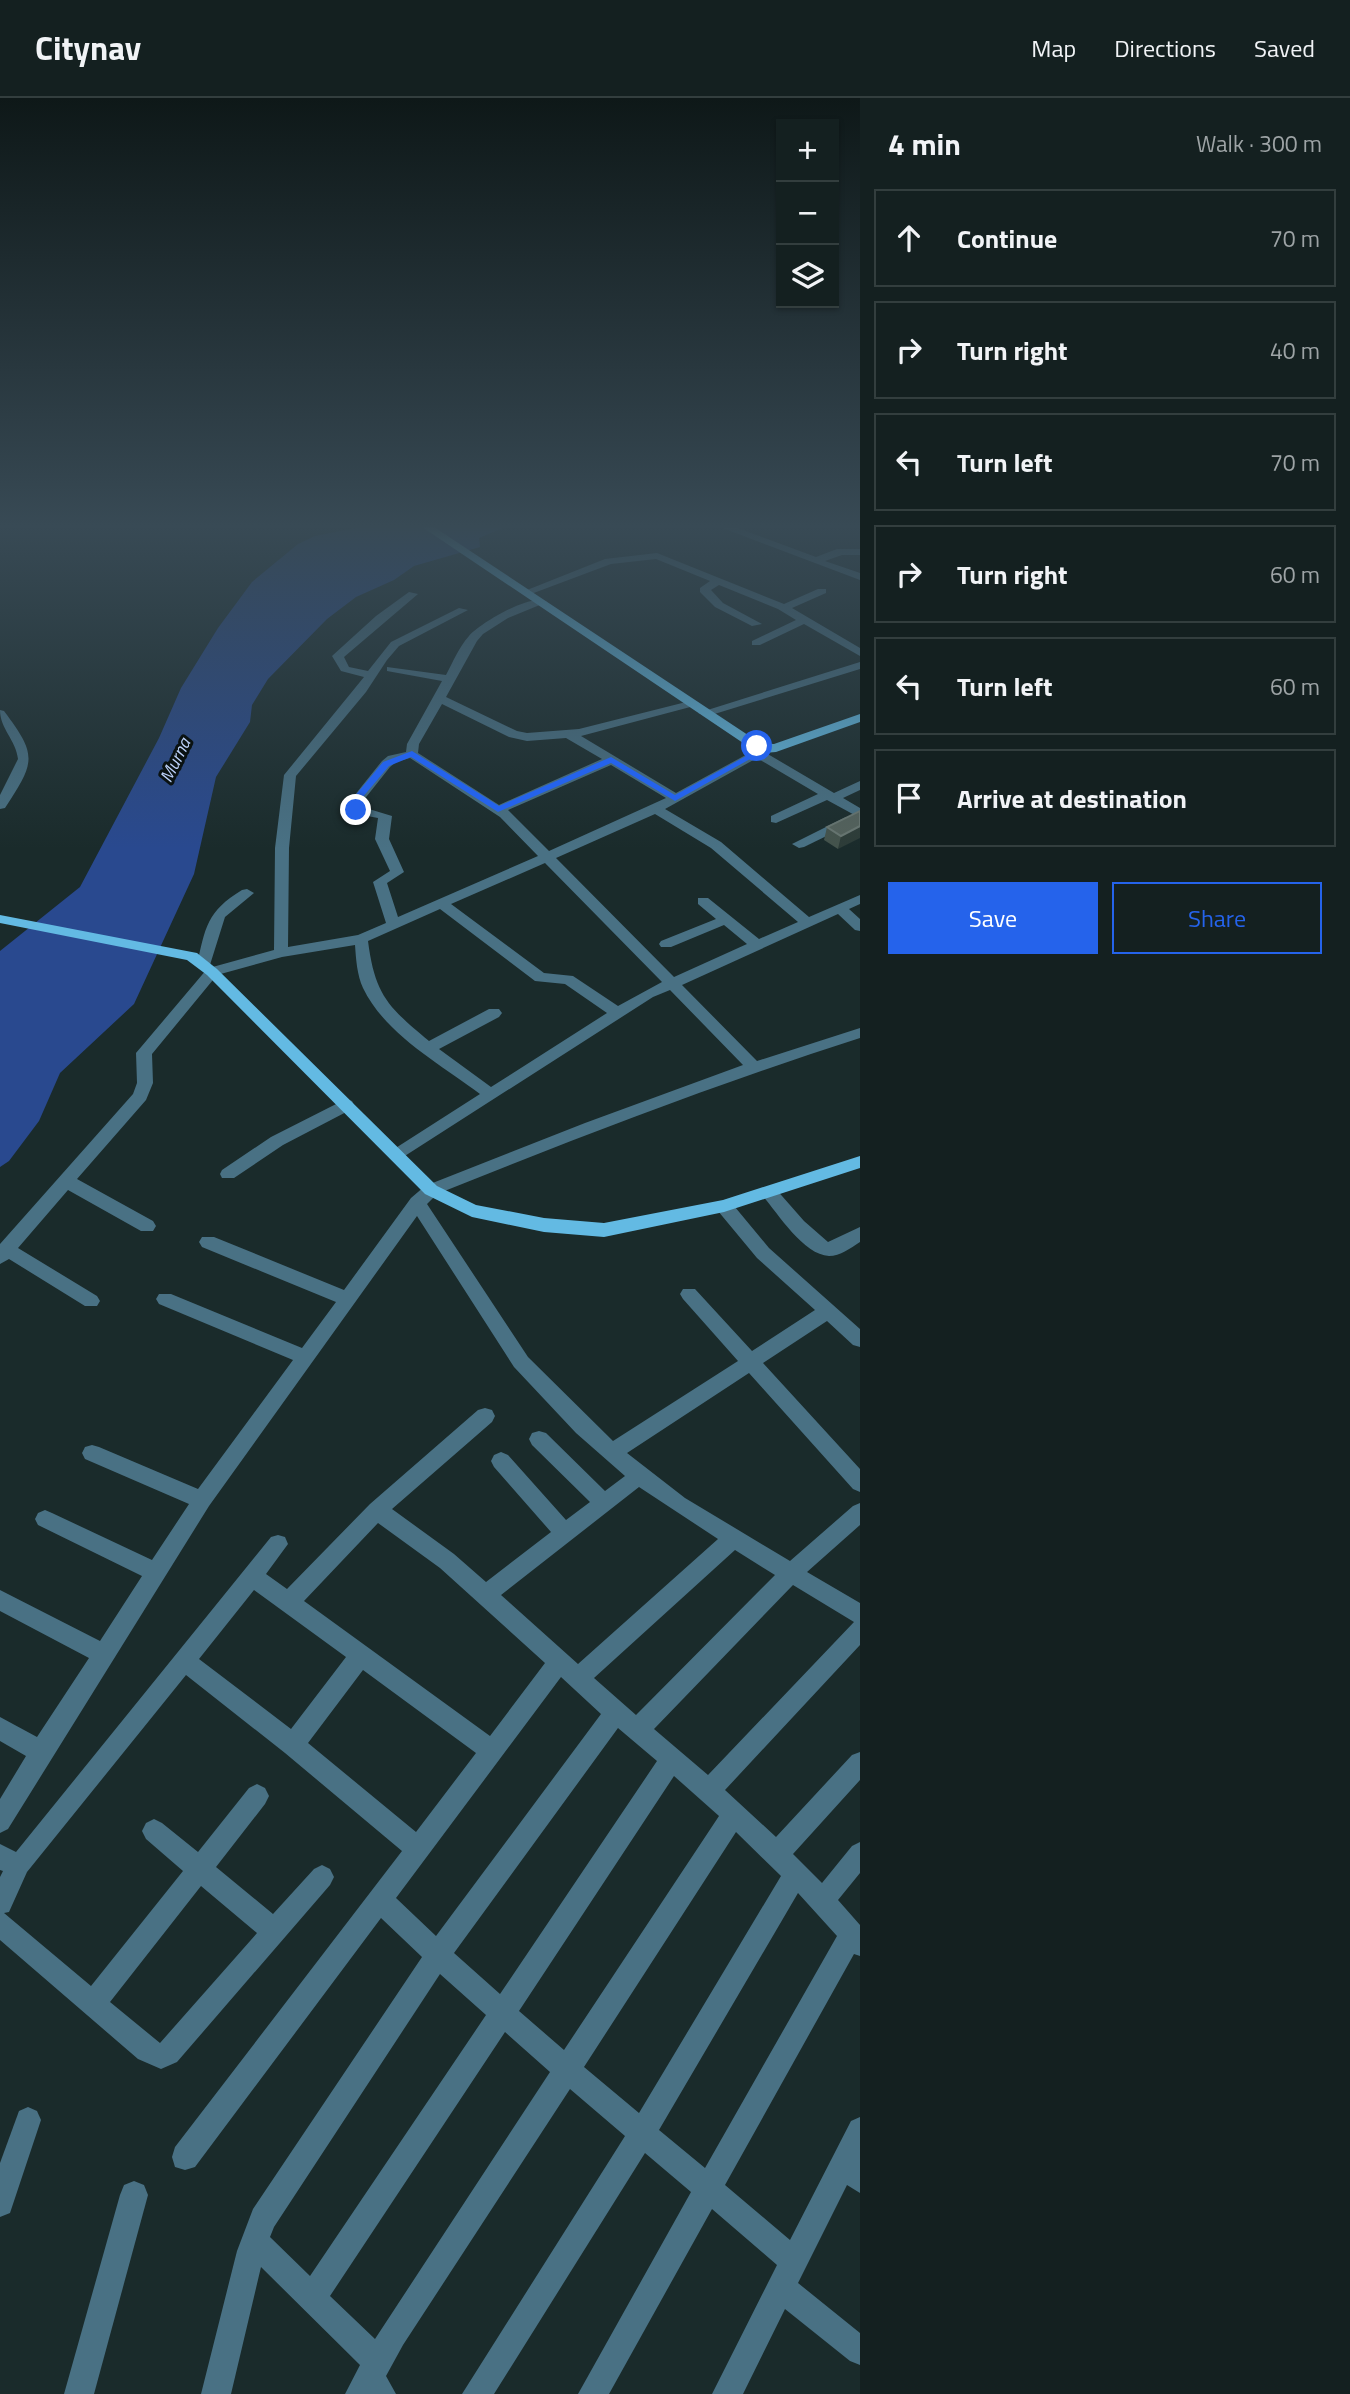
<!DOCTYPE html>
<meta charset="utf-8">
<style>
:root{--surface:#142020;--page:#212d2d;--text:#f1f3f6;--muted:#9da3a5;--line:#333e3e;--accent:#2563eb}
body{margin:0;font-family:"Titillium Web",sans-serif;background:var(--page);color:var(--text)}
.controls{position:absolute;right:21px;top:21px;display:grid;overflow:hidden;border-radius:0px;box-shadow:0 2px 5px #0004}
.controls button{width:63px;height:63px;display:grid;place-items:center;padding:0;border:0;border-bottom:2px solid var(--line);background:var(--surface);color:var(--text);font:35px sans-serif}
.stop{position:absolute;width:21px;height:21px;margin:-16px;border:5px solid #2563eb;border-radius:50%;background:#fff}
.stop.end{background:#2563eb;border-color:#fff;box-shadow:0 2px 7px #0008}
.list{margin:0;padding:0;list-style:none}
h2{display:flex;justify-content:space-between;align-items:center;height:91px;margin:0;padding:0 28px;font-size:30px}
h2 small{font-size:23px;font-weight:400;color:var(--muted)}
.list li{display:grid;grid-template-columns:46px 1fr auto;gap:21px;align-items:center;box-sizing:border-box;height:98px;margin:0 14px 14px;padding:0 14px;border:2px solid var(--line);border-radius:0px}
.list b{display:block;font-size:26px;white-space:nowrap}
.list em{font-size:23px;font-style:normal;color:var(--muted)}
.actions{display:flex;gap:14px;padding:21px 28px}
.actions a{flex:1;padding:16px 0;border:2px solid var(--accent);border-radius:0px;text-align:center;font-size:24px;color:var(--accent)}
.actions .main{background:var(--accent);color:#fff}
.icon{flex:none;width:38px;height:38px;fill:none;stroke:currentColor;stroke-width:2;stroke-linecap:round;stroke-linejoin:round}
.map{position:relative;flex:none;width:860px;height:2296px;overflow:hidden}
header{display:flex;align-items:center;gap:42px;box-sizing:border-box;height:98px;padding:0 35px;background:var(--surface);border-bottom:2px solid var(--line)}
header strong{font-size:33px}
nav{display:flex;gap:38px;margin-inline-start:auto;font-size:24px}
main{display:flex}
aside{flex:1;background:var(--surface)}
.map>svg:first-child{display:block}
.water{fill:#29498f}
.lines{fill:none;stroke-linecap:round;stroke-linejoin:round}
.minor{fill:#497184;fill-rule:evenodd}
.major{fill:#63bae3;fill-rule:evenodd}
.wall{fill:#44534c}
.shaded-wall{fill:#2d3c38}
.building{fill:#54625c;stroke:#687671;stroke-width:2}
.route{fill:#2563eb}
.labels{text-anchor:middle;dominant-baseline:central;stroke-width:6;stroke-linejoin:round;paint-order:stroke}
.far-water-label{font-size:18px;font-style:italic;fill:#bdd2fa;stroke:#0a1212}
</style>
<header>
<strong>Citynav</strong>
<nav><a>Map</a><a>Directions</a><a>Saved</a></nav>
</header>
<main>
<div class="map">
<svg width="860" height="2296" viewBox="0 0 860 2296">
<rect width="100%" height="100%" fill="#1a2b2b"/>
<path class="water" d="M361 429H505L479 440 480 449 414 468 394 482 356 499 327 521 268 581 252 607 250 624 216 679 194 776 134 906 60 975 39 1023 9 1063 0 1069V853L80 789 159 640 181 590 218 530 252 484 298 446 315 438Z"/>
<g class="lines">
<g class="minor">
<path d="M720 429H735L816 459 837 451H860V457H842L825 463 860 475V482Z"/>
<path d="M657 455 784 506 818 491H826V495L792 510 860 550V558L804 526 760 547H752V543L796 522 778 511 719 487 711 492 723 505 762 526 752 528 715 509 700 494V490L710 483 656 461 611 466 531 496 522 494 605 461Z"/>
<path d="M409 494 418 496 344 559 349 569 368 573 391 544 459 510 468 512 399 548 387 562 366 594 296 678 289 750 288 849 358 837 386 825 373 784 390 773 375 741 378 720 351 715 346 708 382 663 388 658 406 654 407 646 442 583 387 573V569L446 577C453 564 459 549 469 538 480 525 533 494 547 504L508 520 483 536 477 543 446 599 517 633 527 635 579 631 694 602V608L581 638 676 695 764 647 770 651 766 655 834 695 860 683V692L843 700 860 710V720L827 702 776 725 771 724V718L818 696 757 660 665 711 721 744 809 819 860 797V806L849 811 860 821V833L855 832 838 816 682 887 757 963 860 930V940C717 986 576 1040 437 1096L427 1106 528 1259 613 1343 738 1263 683 1201 680 1196 683 1191H695L752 1253 815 1212 757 1160 718 1113 715 1108 718 1103H730L769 1150 860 1231V1249L853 1247 827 1223 763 1265 860 1371V1394L853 1391 749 1275 627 1355 685 1400 790 1463 853 1408 860 1405V1427L807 1474 860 1505V1547L725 1692 776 1739 852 1657 860 1654V1682L793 1756 822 1785 852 1748 860 1744V1775L838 1802 860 1827V1858L854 1856 725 2087 790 2142 851 2023 860 2019V2095L847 2087 798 2185 860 2235V2267L850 2263 785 2211 743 2296H712L777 2167 712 2111 609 2296H578L691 2094 645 2055 494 2296H462L625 2038 570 1991 403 2247 386 2278 396 2296H345L360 2267 261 2169 231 2296H201L237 2153 253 2111 422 1859 381 1820 195 2069 185 2072 175 2069 172 2059 175 2049 402 1753 285 1655 186 1577 27 1774 9 1814 4 1815 91 1888 183 1773 146 1741 142 1733 146 1725 154 1721 162 1725 198 1754 249 1690 257 1686 265 1690 269 1698 265 1706 216 1769 273 1816 314 1771 322 1767 330 1771 334 1779 330 1787 177 1964 161 1971 138 1961 0 1842V1779L3 1773 0 1772V1746L16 1754 271 1439 278 1437 285 1439 288 1446 266 1476 287 1491 370 1406 478 1312 485 1310 492 1312 495 1318 492 1324 392 1411 454 1456 486 1484 551 1434 494 1369 491 1363 494 1357 501 1354 508 1357 566 1422 590 1404 532 1347 529 1341 532 1335 539 1333 546 1335 605 1393 625 1378 576 1335 514 1269 417 1118 209 1408 8 1731 0 1735V1701L26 1658 0 1643V1619L37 1639 89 1560 0 1513V1492L100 1543 142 1478 38 1427 35 1421 38 1415 45 1412 52 1415 152 1462 189 1406 85 1361 82 1355 85 1349 92 1347 99 1349 198 1391 293 1262 159 1206 156 1201 159 1196H171L302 1250 336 1204 202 1149 199 1144 202 1139H214L344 1192 411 1100 425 1088 585 1025 743 967 670 892 653 899 397 1063 391 1061 389 1057 391 1053 480 996C440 966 385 936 363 890 357 877 356 861 355 847L282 859 217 877 152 956 153 985 146 1002 77 1081 153 1123 156 1128 153 1133H141L68 1092 18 1150 97 1198 100 1203 97 1208H85L9 1161 0 1166V1146L133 996 137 985 136 955 207 871 199 870 197 867C205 830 207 813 242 792L247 791 254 795 225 819 209 870 274 852 275 750 284 677 364 579 341 573 332 558 376 518ZM442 606 509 639 527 643 566 640 602 661 499 707 418 655 419 646ZM410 660 500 719 538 758 398 819 387 785 404 774 389 741 392 718 359 708 390 669 396 664ZM611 667 666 700 549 753 508 712ZM655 716 711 750 798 824 759 841 708 800H698V806L716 821 661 843 659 846 661 849H671L724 827 747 846 674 879 556 760ZM545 765 662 884 618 908 573 878 544 875 451 806ZM440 811 535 883 565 886 607 915 491 989 439 951 499 919 502 915 499 911H489L429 943C388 909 375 897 368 843ZM639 1389 718 1441 578 1566 501 1497ZM378 1425 440 1470 545 1565 490 1638 304 1503ZM735 1452 775 1477 636 1617 594 1580ZM793 1487 854 1524 708 1677 654 1631ZM254 1492 346 1559 291 1631 199 1561ZM363 1572 476 1655 416 1734 308 1645ZM561 1579 601 1616 436 1838 396 1800ZM618 1630 657 1663 500 1896 454 1855ZM674 1678 719 1718 564 1952 519 1913ZM736 1734 781 1778 639 2015 584 1969ZM201 1788 257 1835 160 1945 110 1904ZM798 1795 837 1838 705 2070 659 2032ZM440 1876 486 1917 310 2178 270 2139 274 2129ZM505 1934 550 1974 375 2241 330 2198Z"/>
<path d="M860 564V571L708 618 698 615Z"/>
<path d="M0 612 4 613C38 658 35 664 5 710L0 711V697L18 661C16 642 0 631 0 612Z"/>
<path d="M846 719 853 723 851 726 804 749 799 750 792 746Z"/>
<path d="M346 1001 352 1003 354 1007 352 1011 283 1047 234 1080H222L220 1076 222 1072 271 1039Z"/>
<path d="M769 1088 775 1090 804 1123 828 1144 860 1129V1144C851 1150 840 1158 829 1158 804 1157 778 1116 763 1098L761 1094 763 1090Z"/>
<path d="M28 2009 37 2013 41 2022 10 2115 0 2119V2065L19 2013Z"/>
<path d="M134 2083 144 2087 148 2097 94 2296H64L120 2097 124 2087Z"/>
</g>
<g class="major">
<path d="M422 429H434L760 645 774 646 860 616V624L776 654 764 655 752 651Z"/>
<path d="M0 817 197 855 217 871 437 1088 476 1107 544 1120 604 1125 723 1102 860 1058V1070L724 1114 604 1139 544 1134 472 1119 425 1096 207 877 187 862 0 825Z"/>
</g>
</g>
<path class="wall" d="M860 713 838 751 824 742 827 729Z"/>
<path class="shaded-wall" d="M860 728V740L838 751 841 738Z"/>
<path class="building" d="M860 713V728L841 738 827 729Z"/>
<linearGradient id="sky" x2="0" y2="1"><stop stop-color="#0e1818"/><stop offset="0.57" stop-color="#384a55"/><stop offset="1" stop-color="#384a55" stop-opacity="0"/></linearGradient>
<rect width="860" height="751" fill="url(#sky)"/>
<path class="route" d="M757 646 768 651 675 703 611 665 498 714 411 659 389 668 357 706 359 714H353L349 705 383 664 412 653 499 708 611 659 675 697 757 652 753 648Z"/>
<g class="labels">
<g class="far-water-label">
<text transform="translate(175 662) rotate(-64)">Murna</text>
</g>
</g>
</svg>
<div class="controls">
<button>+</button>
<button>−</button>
<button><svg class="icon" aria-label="layers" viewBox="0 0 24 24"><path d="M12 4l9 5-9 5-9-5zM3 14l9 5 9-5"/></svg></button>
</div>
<div class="stop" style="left:757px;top:648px"></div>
<div class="stop end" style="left:356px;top:712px"></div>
</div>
<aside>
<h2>4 min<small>Walk · 300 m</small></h2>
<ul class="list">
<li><svg class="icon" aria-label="ahead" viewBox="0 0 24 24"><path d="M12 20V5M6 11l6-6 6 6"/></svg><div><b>Continue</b></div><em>70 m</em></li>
<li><svg class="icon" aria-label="right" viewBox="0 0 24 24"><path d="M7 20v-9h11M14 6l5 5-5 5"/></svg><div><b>Turn right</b></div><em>40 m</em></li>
<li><svg class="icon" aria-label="left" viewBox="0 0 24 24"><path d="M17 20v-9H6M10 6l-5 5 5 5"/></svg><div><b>Turn left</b></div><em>70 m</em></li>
<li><svg class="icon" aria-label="right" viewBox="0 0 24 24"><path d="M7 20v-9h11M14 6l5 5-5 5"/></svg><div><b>Turn right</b></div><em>60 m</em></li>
<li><svg class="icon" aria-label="left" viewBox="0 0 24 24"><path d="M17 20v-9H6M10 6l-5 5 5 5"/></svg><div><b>Turn left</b></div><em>60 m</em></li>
<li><svg class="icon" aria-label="arrive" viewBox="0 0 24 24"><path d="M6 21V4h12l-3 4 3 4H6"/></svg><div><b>Arrive at destination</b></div></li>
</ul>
<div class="actions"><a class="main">Save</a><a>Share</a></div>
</aside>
</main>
